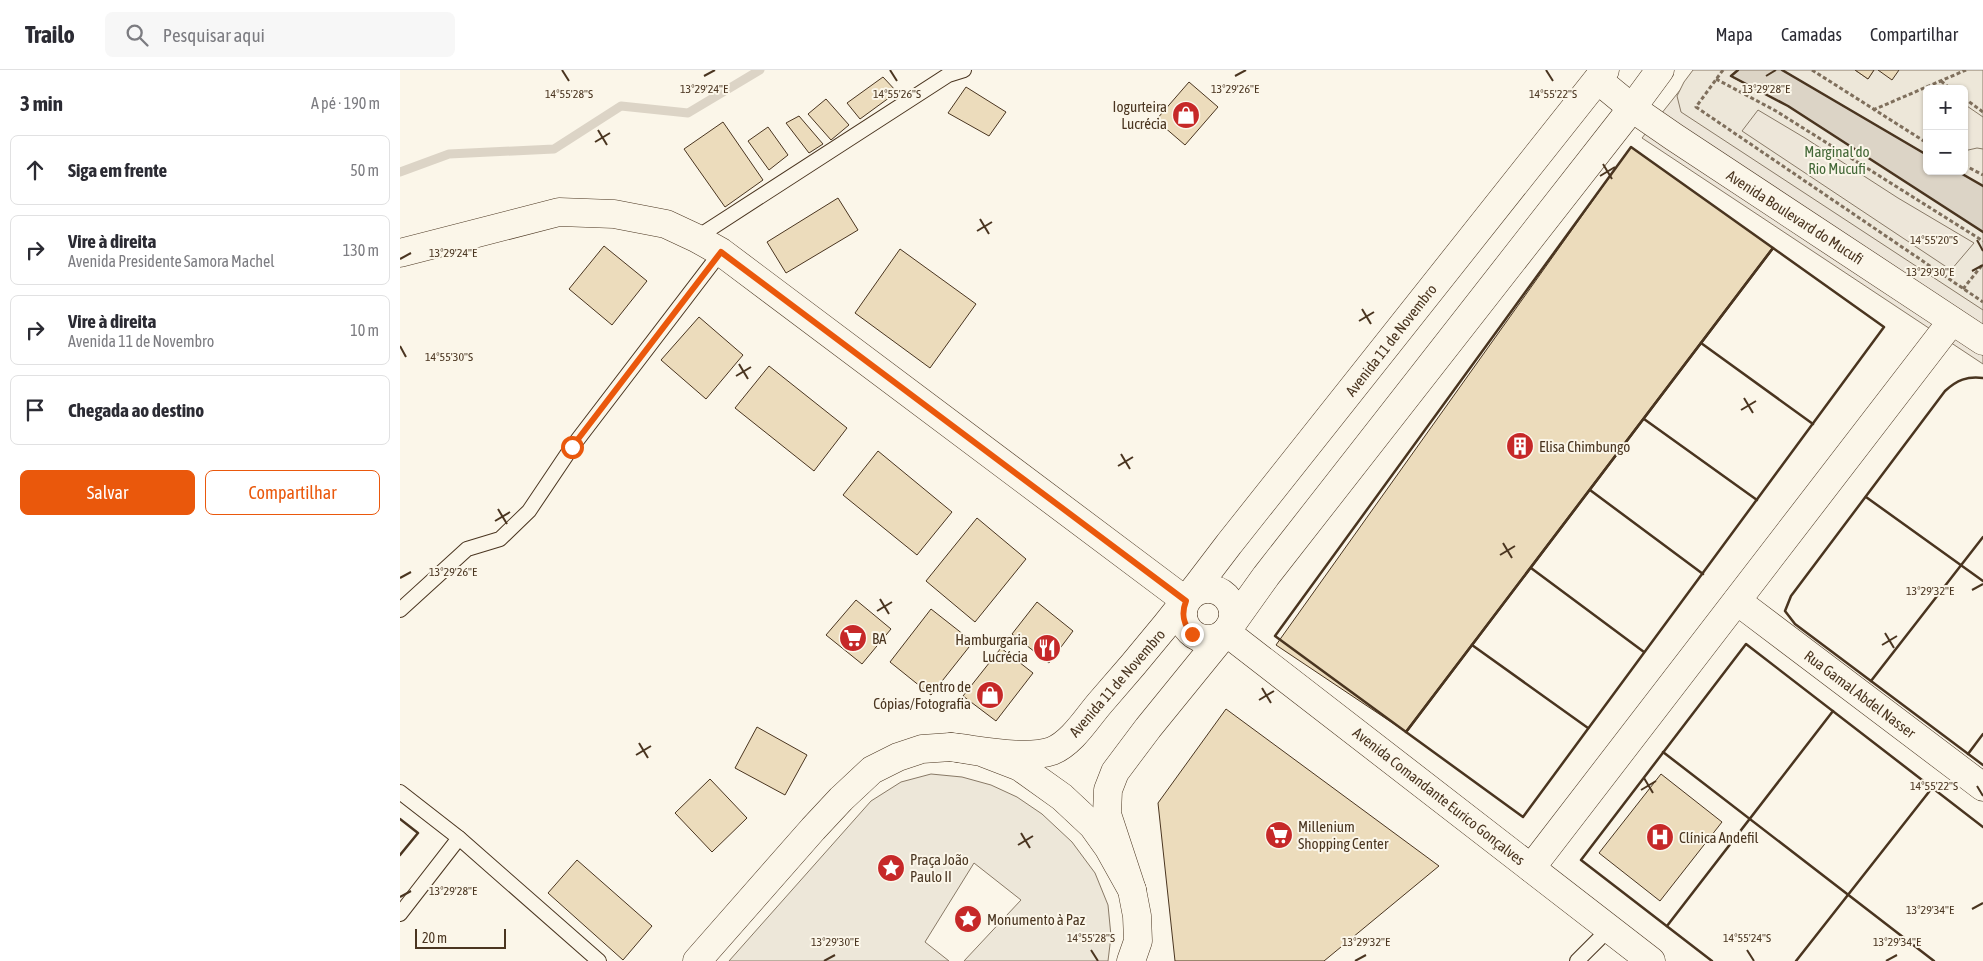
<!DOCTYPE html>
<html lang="pt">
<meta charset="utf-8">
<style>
:root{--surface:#fff;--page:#f7f7f7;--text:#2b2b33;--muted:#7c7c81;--line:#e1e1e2;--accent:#ea580c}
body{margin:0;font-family:"Asap Condensed",sans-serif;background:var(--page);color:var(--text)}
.controls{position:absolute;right:15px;top:15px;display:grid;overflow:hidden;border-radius:8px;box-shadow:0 1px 4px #0004}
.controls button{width:45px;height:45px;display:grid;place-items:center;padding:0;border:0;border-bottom:1px solid var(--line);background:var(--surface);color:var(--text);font:25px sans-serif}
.scale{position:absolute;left:15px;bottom:12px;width:91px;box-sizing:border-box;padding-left:5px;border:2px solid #4a3520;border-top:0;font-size:14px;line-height:18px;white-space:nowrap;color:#4a3520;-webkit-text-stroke:4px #fbf6e9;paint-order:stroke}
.stop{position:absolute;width:15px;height:15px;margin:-11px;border:4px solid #ea580c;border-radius:50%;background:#fff}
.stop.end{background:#ea580c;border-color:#fff;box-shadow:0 1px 5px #0008}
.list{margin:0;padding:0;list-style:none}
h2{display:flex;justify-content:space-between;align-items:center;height:65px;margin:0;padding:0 20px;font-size:21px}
h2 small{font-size:16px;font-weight:400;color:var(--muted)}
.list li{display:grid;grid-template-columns:32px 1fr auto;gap:15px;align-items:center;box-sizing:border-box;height:70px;margin:0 10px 10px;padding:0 10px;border:1px solid var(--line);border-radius:8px}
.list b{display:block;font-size:19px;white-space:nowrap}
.list p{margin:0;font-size:16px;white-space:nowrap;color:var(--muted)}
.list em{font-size:16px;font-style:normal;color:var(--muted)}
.actions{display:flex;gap:10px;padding:15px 20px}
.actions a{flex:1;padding:11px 0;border:1px solid var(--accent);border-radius:8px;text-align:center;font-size:18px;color:var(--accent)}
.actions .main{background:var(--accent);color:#fff}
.icon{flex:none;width:28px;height:28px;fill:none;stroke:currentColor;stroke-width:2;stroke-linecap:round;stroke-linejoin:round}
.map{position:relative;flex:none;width:1583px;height:891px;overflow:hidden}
header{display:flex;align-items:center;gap:30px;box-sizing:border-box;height:70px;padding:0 25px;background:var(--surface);border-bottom:1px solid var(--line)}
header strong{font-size:24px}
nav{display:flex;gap:28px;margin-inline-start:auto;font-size:18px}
.search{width:350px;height:45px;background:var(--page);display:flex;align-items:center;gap:12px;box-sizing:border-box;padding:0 18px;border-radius:8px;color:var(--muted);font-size:19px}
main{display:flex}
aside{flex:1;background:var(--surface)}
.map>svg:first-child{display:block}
.green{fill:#ede6d9;stroke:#887966;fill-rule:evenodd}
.parking{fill:#ede7d9;stroke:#887966;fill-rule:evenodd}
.water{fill:#dcd4c6;stroke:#887966}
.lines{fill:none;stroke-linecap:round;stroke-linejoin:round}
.stream{stroke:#dcd4c6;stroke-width:9}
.building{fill:#ecdcbc;stroke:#4a3520}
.service-casing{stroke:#4a3520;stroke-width:16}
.minor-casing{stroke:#4a3520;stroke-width:29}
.tertiary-casing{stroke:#4a3520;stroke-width:29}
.secondary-casing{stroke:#4a3520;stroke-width:29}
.path{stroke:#7f6f5c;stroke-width:3;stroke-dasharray:4 2.5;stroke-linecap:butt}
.service{stroke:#fbf6e9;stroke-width:14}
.minor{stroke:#fbf6e9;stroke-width:28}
.tertiary{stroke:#fbf6e9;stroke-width:28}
.secondary{stroke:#fbf6e9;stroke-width:28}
.wall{stroke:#4a3520;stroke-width:2.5}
.route{stroke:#ea580c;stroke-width:6}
.ticks{fill:none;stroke:#4a3520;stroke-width:2}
.labels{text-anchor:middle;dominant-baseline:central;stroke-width:4;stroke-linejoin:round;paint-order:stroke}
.poi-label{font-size:15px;fill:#4a3520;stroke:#fbf6e9;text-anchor:start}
.park-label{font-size:15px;fill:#436837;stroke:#fbf6e9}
.street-label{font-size:15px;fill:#4a3520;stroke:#fbf6e9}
.ticks-label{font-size:12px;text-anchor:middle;fill:#4a3520;stroke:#fbf6e9;stroke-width:4;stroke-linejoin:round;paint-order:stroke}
</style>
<header>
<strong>Trailo</strong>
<div class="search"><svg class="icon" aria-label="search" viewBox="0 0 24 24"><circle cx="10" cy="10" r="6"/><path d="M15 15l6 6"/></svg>Pesquisar aqui</div>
<nav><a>Mapa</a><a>Camadas</a><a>Compartilhar</a></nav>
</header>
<main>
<aside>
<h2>3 min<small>A pé · 190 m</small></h2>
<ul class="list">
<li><svg class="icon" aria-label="ahead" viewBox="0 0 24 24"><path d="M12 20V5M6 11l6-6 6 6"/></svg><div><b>Siga em frente</b></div><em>50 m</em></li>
<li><svg class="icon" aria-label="right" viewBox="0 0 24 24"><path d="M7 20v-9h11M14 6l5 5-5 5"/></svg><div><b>Vire à direita</b><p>Avenida Presidente Samora Machel</p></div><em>130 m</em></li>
<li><svg class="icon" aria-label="right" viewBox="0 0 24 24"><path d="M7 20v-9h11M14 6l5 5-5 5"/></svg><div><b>Vire à direita</b><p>Avenida 11 de Novembro</p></div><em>10 m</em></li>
<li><svg class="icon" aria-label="arrive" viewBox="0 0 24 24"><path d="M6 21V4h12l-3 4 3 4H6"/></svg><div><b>Chegada ao destino</b></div></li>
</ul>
<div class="actions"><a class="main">Salvar</a><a>Compartilhar</a></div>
</aside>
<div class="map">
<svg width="1583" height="891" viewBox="0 0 1583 891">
<rect width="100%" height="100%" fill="#fbf6e9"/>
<path class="green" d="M1296 0H1583V294L1242 68ZM1527 19H1564V101H1527Z"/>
<g class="parking">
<path d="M1293 0H1338L1332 7 1388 36 1583 162V240L1281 42 1277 26 1284 12ZM1358 40 1405 68 1498 128 1574 173 1551 200 1342 61Z"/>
<path d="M1382 0H1455L1468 9 1474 0H1583V47L1564 34V19H1527V85Z"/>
<path d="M1577 78 1583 79V116L1557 101H1564V81Z"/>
<path d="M531 704 562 707 591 715 617 727 642 744 672 772 695 803 708 835 711 866 708 891H564L621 830 574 793 525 872 549 891H329L471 731 501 712Z"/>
</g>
<path class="water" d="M1338 0H1382L1527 85V101H1557L1583 116V162L1388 36 1331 6Z"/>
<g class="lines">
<path class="stream" d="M0 102 49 84 154 79 221 36 288 43 360 0"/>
</g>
<g class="building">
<path d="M1455 0H1474L1468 9Z"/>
<path d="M1478 0H1499L1492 10Z"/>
<path d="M483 7 497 22 460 49 447 33Z"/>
<path d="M789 12 818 37 785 75 756 50Z"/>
<path d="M566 17 606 42 589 66 548 43Z"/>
<path d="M426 29 449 55 431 70 408 44Z"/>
<path d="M399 46 423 74 409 83 386 53Z"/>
<path d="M323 52 363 110 325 137 284 79Z"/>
<path d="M368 57 388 85 369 100 348 71Z"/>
<path d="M1231 77 1373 178 1006 662 876 575Z"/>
<path d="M438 128 458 160 386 203 367 172Z"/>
<path d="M204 176 247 211 212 255 169 219Z"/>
<path d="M500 179 576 234 530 298 455 243Z"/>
<path d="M299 247 343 285 306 329 261 290Z"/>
<path d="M369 296 447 358 414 401 335 338Z"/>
<path d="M478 381 552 442 517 485 443 425Z"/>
<path d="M577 448 626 489 575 552 526 511Z"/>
<path d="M456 530 491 559 462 594 426 565Z"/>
<path d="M637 532 673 561 649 593 612 564Z"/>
<path d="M531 539 573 572 531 625 490 592Z"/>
<path d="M601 578 633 603 596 651 563 626Z"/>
<path d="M826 639 1039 796 924 891H775L758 733Z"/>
<path d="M357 657 407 685 385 725 335 698Z"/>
<path d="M1261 704 1322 752 1260 831 1199 783Z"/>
<path d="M310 709 347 748 312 782 275 743Z"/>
<path d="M177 790 252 856 223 890 148 823Z"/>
</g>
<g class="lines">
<g class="service-casing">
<g id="service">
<path d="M296 168 548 5 564 0"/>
<path d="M0 540 67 479 100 469 129 441 172 377 321 182"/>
<path d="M0 722 59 768 199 891"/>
<path d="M0 844 59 768"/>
<path d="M1177 891 1209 859"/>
</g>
</g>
<g class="minor-casing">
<g id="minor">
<path d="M1337 531 1583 717"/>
<path d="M1131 798 1552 251"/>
</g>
</g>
<g class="tertiary-casing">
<g id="tertiary">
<path d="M1198 10 1232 38 1274 67 1583 271"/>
<circle cx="808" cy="544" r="25"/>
<path d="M551 677C580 680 625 690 652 681 672 673 687 648 700 633 745 582 788 529 829 474L1205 0"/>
<path d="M732 820 707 744 708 720 715 702 748 658 826 562 866 506 1232 38 1260 0"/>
<path d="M297 891 413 759 441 729 472 700 498 687 522 679 551 677 581 682 620 697 662 727 693 756 708 777 732 820 737 846 738 871 731 891"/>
</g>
</g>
<g class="secondary-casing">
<g id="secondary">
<path d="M0 183 159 142 214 144 266 154 296 168 321 182 786 531"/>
<path d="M826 562 1251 891"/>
</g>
</g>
<g class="path">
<path d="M1323 0 1296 37 1583 232"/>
<path d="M1412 0 1527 73"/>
<path d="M1316 9 1376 41 1583 171"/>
<path d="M1541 11 1551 19"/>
<path d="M1564 28 1583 42"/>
<path d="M1473 40 1566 0"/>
<path d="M1564 95 1583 105"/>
<path d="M1563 219 1583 194"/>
</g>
<use href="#service" class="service"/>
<use href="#minor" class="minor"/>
<use href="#tertiary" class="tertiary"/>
<use href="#secondary" class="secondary"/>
<g class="wall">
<path d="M1338 0 1331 6 1388 36 1583 162"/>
<path d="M1382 0 1527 85"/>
<path d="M1231 77 1373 178 1006 662 875 566Z"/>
<path d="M1557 101 1583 116"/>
<path d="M1373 178 1484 257 1123 747 1006 662Z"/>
<path d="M1301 273 1413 354"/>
<path d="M1583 308C1567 306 1557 310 1545 321L1391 526 1385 541 1395 554 1583 695"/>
<path d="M1244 349 1357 430"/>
<path d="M1190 420 1303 504"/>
<path d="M1466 427 1583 511"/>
<path d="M1131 498 1244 582"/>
<path d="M1072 575 1188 658"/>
<path d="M1471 611 1583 467"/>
<path d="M1263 682 1534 891"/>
<path d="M1568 684 1583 664"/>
<path d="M0 749 18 763 0 785"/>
<path d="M1267 856 1433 641"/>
<path d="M1312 891 1181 790 1346 574 1583 757"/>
<path d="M1396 891 1532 718"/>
</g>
</g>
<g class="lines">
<path class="route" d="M172 377 321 182 786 531C781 544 783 554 792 564"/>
</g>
<path class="ticks" d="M162 0 169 11M490 0 497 11M1146 0 1153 11M304 6 315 0M835 6 846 0M1366 6 1376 0M198 60 207 75M195 72 210 63M1203 94 1212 109M1200 106 1215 97M580 149 589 164M577 161 592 152M1577 170 1583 181M0 189 11 183M1572 201 1583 195M962 239 971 254M959 251 974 242M0 276 6 287M339 294 348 309M336 306 351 297M1344 328 1353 343M1341 340 1356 331M721 384 730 399M718 396 733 387M98 439 107 454M95 451 110 442M1103 473 1112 488M1100 485 1115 476M0 508 11 502M1572 520 1583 514M480 529 489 544M477 541 492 532M1485 563 1494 578M1482 575 1497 566M862 618 871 633M859 630 874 621M239 673 248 688M236 685 251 676M1244 708 1253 723M1577 716 1583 726M1241 720 1256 711M621 763 630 778M618 775 633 766M0 827 11 821M1572 839 1583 833M691 880 698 891M1347 880 1354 891M424 891 435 885M955 891 966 885M1486 891 1497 885"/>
<defs>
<g id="shop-disc" transform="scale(1.4375)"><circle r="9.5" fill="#c62828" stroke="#fbf6e9"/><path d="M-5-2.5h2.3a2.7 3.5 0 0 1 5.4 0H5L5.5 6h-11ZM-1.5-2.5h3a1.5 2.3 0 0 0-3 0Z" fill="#fff"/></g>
<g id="building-disc" transform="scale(1.4375)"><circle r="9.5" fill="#c62828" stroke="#fbf6e9"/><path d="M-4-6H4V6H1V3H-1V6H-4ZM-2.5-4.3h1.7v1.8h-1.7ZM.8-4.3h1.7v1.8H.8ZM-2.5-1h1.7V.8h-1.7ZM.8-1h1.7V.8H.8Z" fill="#fff"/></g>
<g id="supermarket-disc" transform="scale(1.4375)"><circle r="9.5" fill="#c62828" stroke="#fbf6e9"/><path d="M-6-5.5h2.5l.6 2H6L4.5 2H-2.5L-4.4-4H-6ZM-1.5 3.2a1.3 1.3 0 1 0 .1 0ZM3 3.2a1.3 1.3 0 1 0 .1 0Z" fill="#fff"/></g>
<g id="restaurant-disc" transform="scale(1.4375)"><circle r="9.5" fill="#c62828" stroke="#fbf6e9"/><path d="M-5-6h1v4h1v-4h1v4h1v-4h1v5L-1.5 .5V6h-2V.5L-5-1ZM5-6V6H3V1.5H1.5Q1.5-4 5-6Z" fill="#fff"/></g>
<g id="hospital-disc" transform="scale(1.4375)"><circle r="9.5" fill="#c62828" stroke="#fbf6e9"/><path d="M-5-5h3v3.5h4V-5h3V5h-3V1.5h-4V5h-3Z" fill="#fff"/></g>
<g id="sight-disc" transform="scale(1.4375)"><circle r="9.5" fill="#c62828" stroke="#fbf6e9"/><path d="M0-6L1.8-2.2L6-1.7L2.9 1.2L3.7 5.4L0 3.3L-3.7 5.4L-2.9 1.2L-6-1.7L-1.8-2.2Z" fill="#fff"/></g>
</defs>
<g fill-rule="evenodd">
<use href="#shop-disc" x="786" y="45"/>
<use href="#building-disc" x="1120" y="376"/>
<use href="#supermarket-disc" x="453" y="568"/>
<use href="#restaurant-disc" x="647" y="578"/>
<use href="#shop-disc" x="590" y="625"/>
<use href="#supermarket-disc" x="879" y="765"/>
<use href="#hospital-disc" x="1260" y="767"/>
<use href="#sight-disc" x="491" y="798"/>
<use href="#sight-disc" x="568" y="849"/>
</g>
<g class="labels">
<g class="poi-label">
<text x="767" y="36" text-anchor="end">Iogurteira<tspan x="767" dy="17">Lucrécia</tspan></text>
<text x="1139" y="376">Elisa Chimbungo</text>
<text x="472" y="568">BA</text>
<text x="628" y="569" text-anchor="end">Hamburgaria<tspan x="628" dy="17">Lucrécia</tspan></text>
<text x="571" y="616" text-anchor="end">Centro de<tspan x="571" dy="17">Cópias/Fotografia</tspan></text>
<text x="898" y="756">Millenium<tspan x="898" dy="17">Shopping Center</tspan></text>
<text x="1279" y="767">Clínica Andefil</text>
<text x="510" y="789">Praça João<tspan x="510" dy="17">Paulo II</tspan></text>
<text x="587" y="849">Monumento à Paz</text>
</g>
<g class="park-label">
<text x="1437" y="81">Marginal do<tspan x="1437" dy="17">Rio Mucufi</tspan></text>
</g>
<g class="street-label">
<text transform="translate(1395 147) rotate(33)">Avenida Boulevard do Mucufi</text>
<text transform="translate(991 270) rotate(-52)">Avenida 11 de Novembro</text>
<text transform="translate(717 613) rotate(-49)">Avenida 11 de Novembro</text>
<text transform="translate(1460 624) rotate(37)">Rua Gamal Abdel Nasser</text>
<text transform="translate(1039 726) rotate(38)">Avenida Comandante Eurico Gonçalves</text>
</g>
</g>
<g class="ticks-label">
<text x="835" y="23">13°29'26"E</text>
<text x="1366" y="23">13°29'28"E</text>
<text x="304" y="23">13°29'24"E</text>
<text x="169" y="28">14°55'28"S</text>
<text x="497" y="28">14°55'26"S</text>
<text x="1153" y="28">14°55'22"S</text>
<text x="1534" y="174">14°55'20"S</text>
<text x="53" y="187">13°29'24"E</text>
<text x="1530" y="206">13°29'30"E</text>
<text x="49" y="291">14°55'30"S</text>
<text x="53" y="506">13°29'26"E</text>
<text x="1530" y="525">13°29'32"E</text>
<text x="1534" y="720">14°55'22"S</text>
<text x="53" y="825">13°29'28"E</text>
<text x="1530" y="844">13°29'34"E</text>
<text x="691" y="872">14°55'28"S</text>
<text x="1347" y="872">14°55'24"S</text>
<text x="435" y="876">13°29'30"E</text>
<text x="966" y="876">13°29'32"E</text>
<text x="1497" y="876">13°29'34"E</text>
</g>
</svg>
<div class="controls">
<button>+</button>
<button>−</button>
</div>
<div class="scale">20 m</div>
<div class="stop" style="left:172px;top:377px"></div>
<div class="stop end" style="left:792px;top:564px"></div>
</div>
</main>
